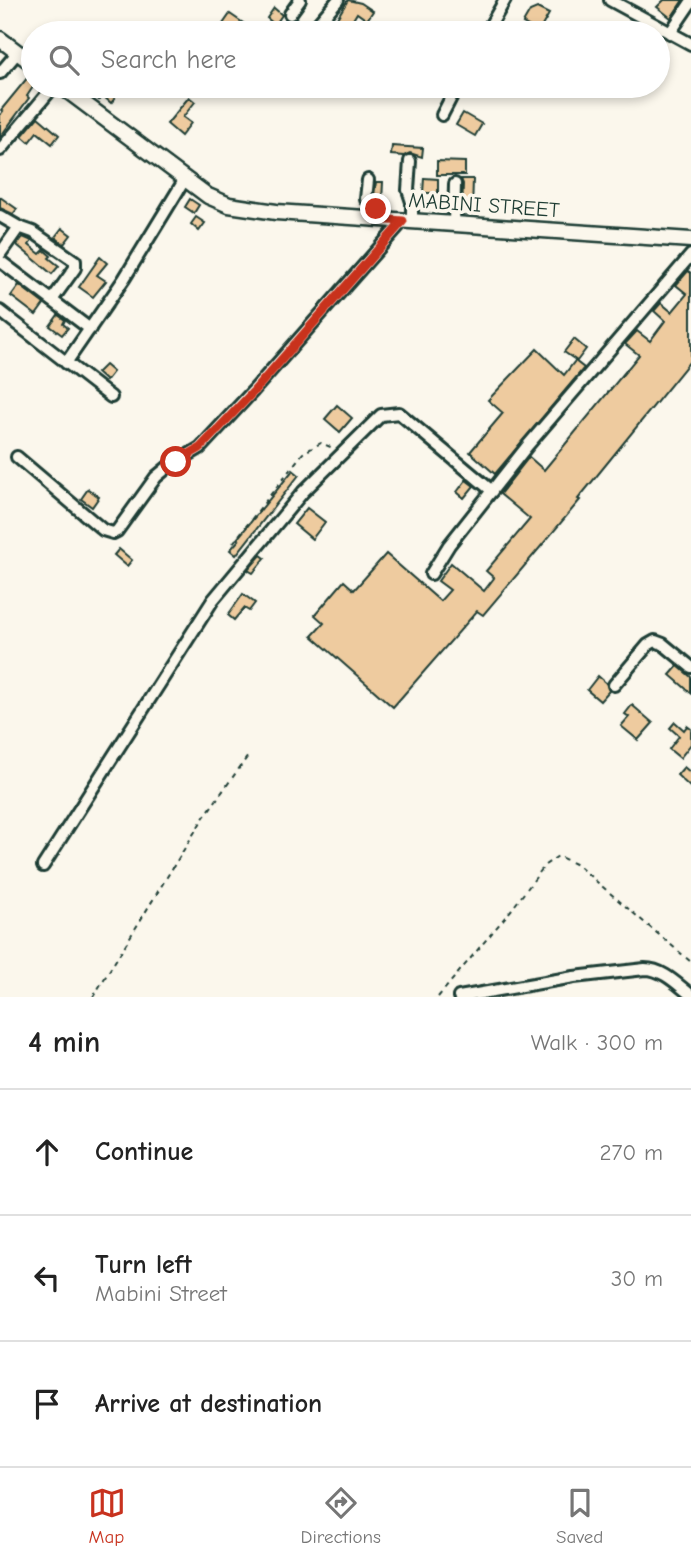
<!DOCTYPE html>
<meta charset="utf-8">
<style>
:root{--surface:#fff;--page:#f2f2f2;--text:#222;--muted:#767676;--line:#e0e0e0;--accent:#c8321e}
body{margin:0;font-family:"Comic Neue",sans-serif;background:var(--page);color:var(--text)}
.stop{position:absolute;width:21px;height:21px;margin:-16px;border:5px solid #c8321e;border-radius:50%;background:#fff}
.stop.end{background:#c8321e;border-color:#fff;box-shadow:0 2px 7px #0008}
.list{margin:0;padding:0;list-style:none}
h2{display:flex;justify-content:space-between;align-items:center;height:91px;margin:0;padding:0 28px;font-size:30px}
h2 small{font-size:23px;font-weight:400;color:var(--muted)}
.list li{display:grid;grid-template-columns:46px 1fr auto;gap:21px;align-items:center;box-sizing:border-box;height:126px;padding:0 28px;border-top:2px solid var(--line)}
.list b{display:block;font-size:26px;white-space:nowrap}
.list p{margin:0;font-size:23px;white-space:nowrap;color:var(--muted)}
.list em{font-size:23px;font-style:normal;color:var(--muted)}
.icon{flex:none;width:38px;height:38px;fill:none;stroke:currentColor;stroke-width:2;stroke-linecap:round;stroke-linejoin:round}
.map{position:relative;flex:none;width:691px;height:997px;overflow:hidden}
.search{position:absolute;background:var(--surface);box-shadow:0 4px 10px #0003;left:21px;right:21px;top:21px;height:77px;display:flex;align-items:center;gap:18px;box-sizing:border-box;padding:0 24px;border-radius:38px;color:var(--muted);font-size:26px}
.sheet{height:469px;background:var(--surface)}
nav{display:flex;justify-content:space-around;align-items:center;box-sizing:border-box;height:98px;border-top:2px solid var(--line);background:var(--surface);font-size:19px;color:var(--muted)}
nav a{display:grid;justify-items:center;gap:4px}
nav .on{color:var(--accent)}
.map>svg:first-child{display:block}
.building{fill:#eecb9f;stroke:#1f3d34;stroke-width:2}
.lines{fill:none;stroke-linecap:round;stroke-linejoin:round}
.minor-casing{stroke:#1f3d34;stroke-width:16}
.major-casing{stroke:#1f3d34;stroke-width:19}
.path{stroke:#1f3d34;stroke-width:2;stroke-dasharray:5 5;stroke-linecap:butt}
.minor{stroke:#fbf7ec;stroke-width:10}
.major{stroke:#fbf7ec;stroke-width:14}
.route{stroke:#c8321e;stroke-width:9}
.labels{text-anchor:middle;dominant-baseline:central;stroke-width:7;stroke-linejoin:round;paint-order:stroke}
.street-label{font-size:21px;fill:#1f3d34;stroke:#fbf7ec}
</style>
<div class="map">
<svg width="691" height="997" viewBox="0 0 691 997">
<rect width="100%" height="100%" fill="#fbf7ec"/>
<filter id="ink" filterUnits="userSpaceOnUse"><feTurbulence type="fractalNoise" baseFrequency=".0143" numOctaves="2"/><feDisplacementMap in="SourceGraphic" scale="14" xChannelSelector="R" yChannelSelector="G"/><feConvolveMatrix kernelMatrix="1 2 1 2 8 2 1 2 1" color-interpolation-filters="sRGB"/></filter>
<g filter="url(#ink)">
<g class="building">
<path d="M348 0 361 3 373 11 367 20 357 13 345 33H328Z"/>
<path d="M664 0H683L671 18 657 7Z"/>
<path d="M274 8 282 15 275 25 267 18Z"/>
<path d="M537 8 549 14 538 33H529L532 28 523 23 530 11Z"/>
<path d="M230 14 243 23 235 33 223 24Z"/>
<path d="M28 77 33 80V87L27 96 29 98 0 137V115L3 111 1 110Z"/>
<path d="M94 86H111L107 91 115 98 111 103 103 96 99 100 90 91Z"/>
<path d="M189 97 195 102 183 117 191 123 181 136 167 124Z"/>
<path d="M463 113 482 124 475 136 456 125Z"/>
<path d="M38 117 59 135 52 144 37 132 29 142 22 136Z"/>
<path d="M392 146 423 148 422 157 410 153 404 156 391 155Z"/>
<path d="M437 161 465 162V175H437Z"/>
<path d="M424 178 438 179V193H423Z"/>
<path d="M461 179H473L472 211 462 210 463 184Z"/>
<path d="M376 182H383L382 201 374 195Z"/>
<path d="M0 197 17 209 13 214 0 208Z"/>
<path d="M190 199 199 205 194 213 185 207Z"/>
<path d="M196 217 205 223 199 231 191 224Z"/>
<path d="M62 228 71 235 64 244 55 237Z"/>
<path d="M23 237 32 241 29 245 40 254 44 250 51 256 49 258 59 266 52 274 17 245Z"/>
<path d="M100 257 107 263 97 275 106 281 93 297 79 287Z"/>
<path d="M688 271 691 273V360L578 499 580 500 483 615 477 611 393 707 312 636 324 623 315 615 344 581 354 590 386 554 440 601 450 590 438 581 451 563 484 591 494 578 486 571 530 519 500 494 529 457 544 470 639 355 625 344 637 331 650 341 665 321 654 311 661 303 672 312 687 294 676 285Z"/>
<path d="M19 285 44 304 36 315 11 296Z"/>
<path d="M58 315 65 320 63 324 68 328 62 335 50 326Z"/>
<path d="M574 339 586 349 577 361 564 352Z"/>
<path d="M537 349 564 375 575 361 584 368 495 474 470 452 503 413 488 400Z"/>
<path d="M105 365 113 372 106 381 97 373Z"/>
<path d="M337 405 352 418 340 432 325 419Z"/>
<path d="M293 470 299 475 236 555 230 550 239 540 237 539Z"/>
<path d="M466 480 474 486 464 498 457 492Z"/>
<path d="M88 489 99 497 92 507 81 499Z"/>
<path d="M307 508 325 522 312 539 294 524Z"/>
<path d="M119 549 132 560 127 566 114 555Z"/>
<path d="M261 555 265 558 253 573 248 570Z"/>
<path d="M243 594 255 603 249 611 244 608 234 620 228 615Z"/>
<path d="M678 666 691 677V693L670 675Z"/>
<path d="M598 676 606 683 609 691 600 701 587 690Z"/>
<path d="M632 705 653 723 638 740 621 726 629 717 625 714Z"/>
<path d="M675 722 684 730 687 726 691 729V744L680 758 669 749 679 736 670 728Z"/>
<path d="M684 767 691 773V788L677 775Z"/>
</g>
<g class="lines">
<g class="minor-casing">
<g id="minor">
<path d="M610 0 691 44"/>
<path d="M290 14 300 0"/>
<path d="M310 33 338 0"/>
<path d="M486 33 505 0"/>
<path d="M670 33 691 2"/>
<path d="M0 73 18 52"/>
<path d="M442 115 457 86"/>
<path d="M0 150 54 86"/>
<path d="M410 161 408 190 412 202V222"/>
<path d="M368 180 366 199 376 206 377 219"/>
<path d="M0 216 19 227 33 232 75 261V268L52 300"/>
<path d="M454 225 455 184"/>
<path d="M0 254 19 227"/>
<path d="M0 261 90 329"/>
<path d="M0 311 111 397"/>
<path d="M66 363 124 279 185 179"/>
<path d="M17 457 103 530 113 533 117 531 156 477 168 467 200 448 253 391 403 221"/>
<path d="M431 574 449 545 528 445 691 255"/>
<path d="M614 685 648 645 655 641 663 644 691 667"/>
<path d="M43 866 213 600 303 492 381 415 399 413 492 491"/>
<path d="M459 997 574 977 645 969C663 969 677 984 691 995"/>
</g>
</g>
<g class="major-casing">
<g id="major">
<path d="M0 39 33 64"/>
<path d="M61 86 208 196 229 205 276 212 691 240"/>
</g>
</g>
<g class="path">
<path d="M233 543 303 453 321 443 333 448"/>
<path d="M93 997 204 817 248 756"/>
<path d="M438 997 512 909 545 865 558 856 577 865 691 962"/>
</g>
<use href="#minor" class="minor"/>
<use href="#major" class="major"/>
</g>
</g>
<g class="lines" filter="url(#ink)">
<path class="route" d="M176 462 200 448 254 391 403 221 377 219 376 209"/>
</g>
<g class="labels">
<g class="street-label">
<text transform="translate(484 205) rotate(4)">MABINI STREET</text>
</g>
</g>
</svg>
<div class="stop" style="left:176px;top:462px"></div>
<div class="stop end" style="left:376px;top:209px"></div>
<div class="search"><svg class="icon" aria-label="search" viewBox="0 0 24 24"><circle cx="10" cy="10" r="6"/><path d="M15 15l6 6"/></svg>Search here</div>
</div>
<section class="sheet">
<h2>4 min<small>Walk · 300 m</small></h2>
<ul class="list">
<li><svg class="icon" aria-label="ahead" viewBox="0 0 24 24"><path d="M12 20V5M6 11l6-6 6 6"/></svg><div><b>Continue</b></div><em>270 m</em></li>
<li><svg class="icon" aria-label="left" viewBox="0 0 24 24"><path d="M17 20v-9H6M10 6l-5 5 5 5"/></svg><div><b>Turn left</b><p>Mabini Street</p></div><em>30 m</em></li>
<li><svg class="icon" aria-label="arrive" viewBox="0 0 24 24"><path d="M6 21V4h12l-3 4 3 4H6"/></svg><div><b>Arrive at destination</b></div></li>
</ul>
</section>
<nav>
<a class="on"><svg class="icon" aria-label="map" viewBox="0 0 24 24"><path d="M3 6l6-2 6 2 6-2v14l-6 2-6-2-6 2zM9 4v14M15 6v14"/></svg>Map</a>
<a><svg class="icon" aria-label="directions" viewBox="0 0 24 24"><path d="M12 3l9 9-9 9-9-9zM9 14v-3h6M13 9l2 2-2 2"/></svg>Directions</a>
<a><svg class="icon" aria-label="saved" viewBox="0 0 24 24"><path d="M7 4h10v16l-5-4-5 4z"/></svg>Saved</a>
</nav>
